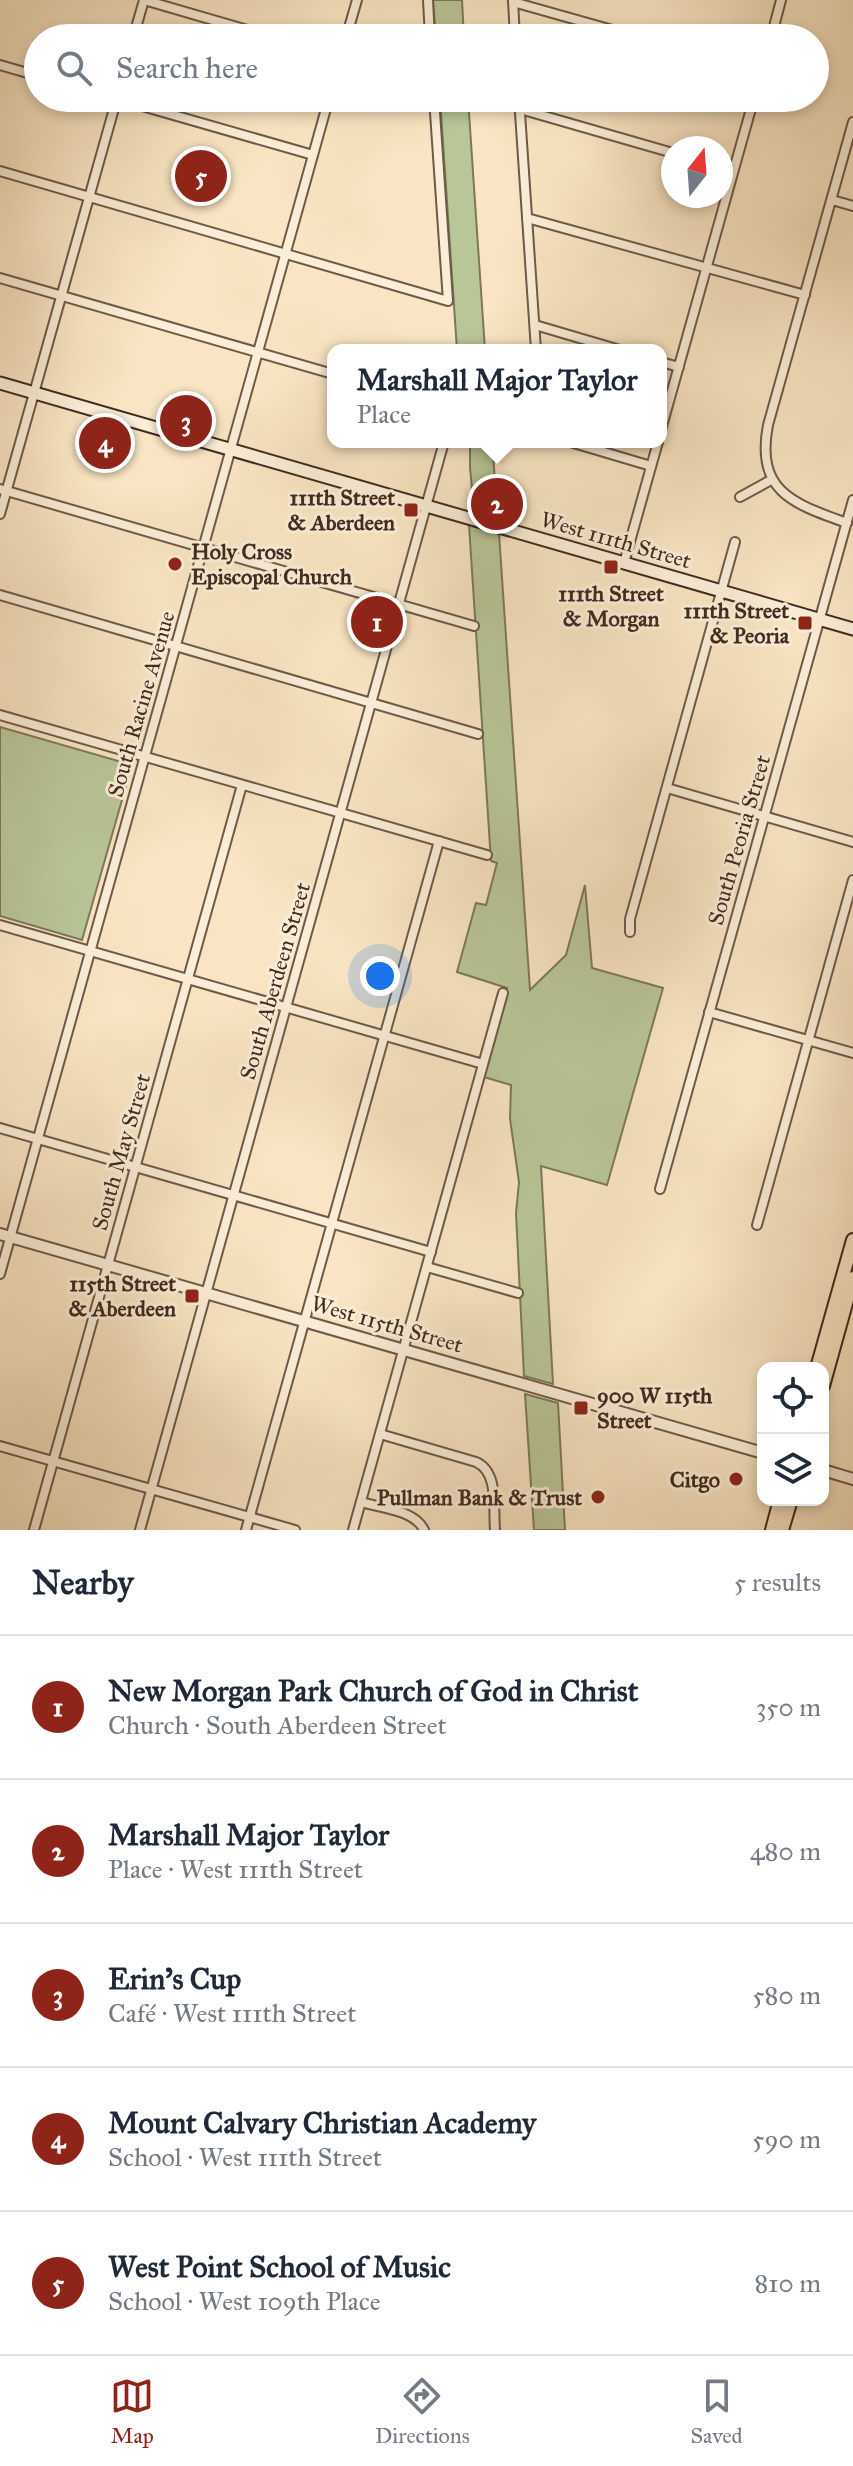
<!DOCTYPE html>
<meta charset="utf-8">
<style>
:root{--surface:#fff;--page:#f6f6f7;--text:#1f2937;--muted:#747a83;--line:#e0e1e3;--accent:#8f2418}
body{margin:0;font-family:"IM FELL Great Primer",serif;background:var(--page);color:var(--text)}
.controls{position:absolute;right:24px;bottom:24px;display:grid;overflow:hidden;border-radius:16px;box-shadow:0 4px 12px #0003}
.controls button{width:72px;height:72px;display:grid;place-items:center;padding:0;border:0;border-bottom:2px solid var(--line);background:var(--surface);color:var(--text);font:40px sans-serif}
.compass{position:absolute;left:661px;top:136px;width:72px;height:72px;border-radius:50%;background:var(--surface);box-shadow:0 4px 12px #0003;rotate:17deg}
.you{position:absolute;left:380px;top:976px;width:28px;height:28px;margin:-20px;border:6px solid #fff;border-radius:50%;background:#1a73e8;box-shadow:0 0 0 12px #1a73e833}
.badge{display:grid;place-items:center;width:52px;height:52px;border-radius:50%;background:var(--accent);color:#fff;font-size:26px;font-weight:700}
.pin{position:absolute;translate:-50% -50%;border:4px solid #fff;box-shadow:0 2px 8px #0006}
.popup{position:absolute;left:327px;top:344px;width:340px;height:104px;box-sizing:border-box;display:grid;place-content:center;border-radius:16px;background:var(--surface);filter:drop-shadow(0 2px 6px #0005);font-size:26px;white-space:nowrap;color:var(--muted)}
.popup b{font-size:30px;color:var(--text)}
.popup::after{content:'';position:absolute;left:50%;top:100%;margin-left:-16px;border:16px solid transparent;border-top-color:var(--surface)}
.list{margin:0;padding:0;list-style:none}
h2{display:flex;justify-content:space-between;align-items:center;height:104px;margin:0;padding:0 32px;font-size:34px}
h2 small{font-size:26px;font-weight:400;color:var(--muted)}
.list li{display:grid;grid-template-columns:52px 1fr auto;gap:24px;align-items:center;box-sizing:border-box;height:144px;padding:0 32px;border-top:2px solid var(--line)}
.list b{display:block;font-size:30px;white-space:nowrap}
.list p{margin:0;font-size:26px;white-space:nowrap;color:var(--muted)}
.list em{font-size:26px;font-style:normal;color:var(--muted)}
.icon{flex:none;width:44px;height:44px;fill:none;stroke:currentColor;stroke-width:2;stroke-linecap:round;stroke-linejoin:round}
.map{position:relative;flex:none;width:853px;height:1530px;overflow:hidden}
.search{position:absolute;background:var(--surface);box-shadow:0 4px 12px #0003;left:24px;right:24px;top:24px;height:88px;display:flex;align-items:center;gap:20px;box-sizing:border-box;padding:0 28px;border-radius:44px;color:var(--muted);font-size:30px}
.sheet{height:824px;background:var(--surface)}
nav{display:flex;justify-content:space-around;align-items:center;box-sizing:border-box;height:112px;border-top:2px solid var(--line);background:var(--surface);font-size:22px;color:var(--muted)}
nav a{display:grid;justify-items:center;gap:4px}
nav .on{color:var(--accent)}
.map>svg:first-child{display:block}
.green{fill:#b9c698;stroke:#7d785c;stroke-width:2}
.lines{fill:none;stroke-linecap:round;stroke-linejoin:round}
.minor-casing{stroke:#6f5949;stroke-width:12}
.tertiary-casing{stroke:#6f5949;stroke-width:14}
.secondary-casing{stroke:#412a20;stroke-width:15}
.primary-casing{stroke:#412a20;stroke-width:16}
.minor{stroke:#fbeed8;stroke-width:8}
.tertiary{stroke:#fbeed8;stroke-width:10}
.secondary{stroke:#fbeed8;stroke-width:11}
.primary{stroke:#f9e5c3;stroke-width:12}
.poi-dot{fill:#8f2418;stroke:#fbeed8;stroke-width:3}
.labels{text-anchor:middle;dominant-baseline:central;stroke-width:6;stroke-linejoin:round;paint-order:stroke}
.poi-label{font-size:22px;font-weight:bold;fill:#412a20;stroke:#fbeed8;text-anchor:end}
.street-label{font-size:22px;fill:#412a20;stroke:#fbeed8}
</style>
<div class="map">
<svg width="853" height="1530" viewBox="0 0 853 1530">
<rect width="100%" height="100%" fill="#f9e5c3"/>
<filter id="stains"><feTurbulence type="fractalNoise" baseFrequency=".0025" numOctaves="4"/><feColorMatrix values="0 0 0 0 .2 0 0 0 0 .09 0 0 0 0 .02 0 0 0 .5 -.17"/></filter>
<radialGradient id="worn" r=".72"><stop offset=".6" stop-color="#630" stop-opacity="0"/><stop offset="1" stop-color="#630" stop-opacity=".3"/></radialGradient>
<g class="green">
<path d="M433 0H462L464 38H436Z"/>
<path d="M440 98H468L485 350H457Z"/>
<path d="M470 442H492L498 520 474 513 470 467Z"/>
<path d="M469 525 499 534 530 990 566 955 585 885 592 968 663 988 607 1185 541 1166 553 1384 524 1376 516 1213 519 1182 510 1119 511 1085 484 1077 507 988 457 972 476 903 486 905 497 863 491 861Z"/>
<path d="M0 727 132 765 82 940 0 916Z"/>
<path d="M525 1394 558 1403 565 1530H534Z"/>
</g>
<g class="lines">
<g class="minor-casing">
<g id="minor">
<path d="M428 0 430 38"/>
<path d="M513 0 515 38"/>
<path d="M513 2 641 38"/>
<path d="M133 38 144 0 275 38"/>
<path d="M346 38 357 0"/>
<path d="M771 38 781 0"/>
<path d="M0 65 38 76"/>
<path d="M114 98 313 155"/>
<path d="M519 98 536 350"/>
<path d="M520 109 673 153"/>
<path d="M721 166 733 170"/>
<path d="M0 171 448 301 434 98"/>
<path d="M832 200 853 206"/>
<path d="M527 218 805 295"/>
<path d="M0 278 333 374"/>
<path d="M535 325 620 350"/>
<path d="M661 362 679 367"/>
<path d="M661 430 754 98"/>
<path d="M570 442 651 466"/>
<path d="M0 489 474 626"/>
<path d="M740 497 771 480"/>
<path d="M0 514 117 98"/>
<path d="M847 523C794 504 755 492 768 425L853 122"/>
<path d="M624 563 658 442"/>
<path d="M0 595 478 734"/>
<path d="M0 715 487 855"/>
<path d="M667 788 853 842"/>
<path d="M0 925 483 1064"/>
<path d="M630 932V919L735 542"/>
<path d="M709 1012 853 1053"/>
<path d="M0 1128 431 1252"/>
<path d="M660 1189 853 500"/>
<path d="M757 1225 853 880"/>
<path d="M427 1267 518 1293"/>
<path d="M0 1274 329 98"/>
<path d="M380 1434 476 1462C499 1472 493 1508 495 1530"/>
<path d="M0 1446 295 1530"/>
<path d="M361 1502C381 1508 415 1510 424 1530"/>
<path d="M34 1530 242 785"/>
<path d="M140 1530 444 442"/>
<path d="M246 1530 439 841"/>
<path d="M353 1530 503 993"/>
</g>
</g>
<g class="tertiary-casing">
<g id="tertiary">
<path d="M0 1234 763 1453"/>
<path d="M823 1470 853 1479"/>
</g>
</g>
<g class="secondary-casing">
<path id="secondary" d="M0 383 853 629"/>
</g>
<g class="primary-casing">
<g id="primary">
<path d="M817 1368 853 1240"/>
<path d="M823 1386 853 1278"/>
<path d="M772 1530 780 1500"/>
<path d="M782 1530 791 1500"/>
</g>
</g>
<use href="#minor" class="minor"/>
<use href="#tertiary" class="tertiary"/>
<use href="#secondary" class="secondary"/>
<use href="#primary" class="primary"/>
</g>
<g class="poi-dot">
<rect x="403" y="502" width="16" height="16" rx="4"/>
<circle cx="175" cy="564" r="8"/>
<rect x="603" y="559" width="16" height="16" rx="4"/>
<rect x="797" y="615" width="16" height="16" rx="4"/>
<rect x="184" y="1288" width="16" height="16" rx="4"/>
<rect x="573" y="1400" width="16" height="16" rx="4"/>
<circle cx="736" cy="1479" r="8"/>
<circle cx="598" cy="1497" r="8"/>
</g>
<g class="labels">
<g class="poi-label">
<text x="395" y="497">111th Street<tspan x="395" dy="25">&amp; Aberdeen</tspan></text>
<text x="191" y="551" text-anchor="start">Holy Cross<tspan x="191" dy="25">Episcopal Church</tspan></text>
<text x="611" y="593" text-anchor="middle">111th Street<tspan x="611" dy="25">&amp; Morgan</tspan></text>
<text x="789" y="610">111th Street<tspan x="789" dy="25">&amp; Peoria</tspan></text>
<text x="176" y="1283">115th Street<tspan x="176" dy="25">&amp; Aberdeen</tspan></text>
<text x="597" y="1395" text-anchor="start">900 W 115th<tspan x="597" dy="25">Street</tspan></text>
<text x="720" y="1479">Citgo</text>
<text x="582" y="1497">Pullman Bank &amp; Trust</text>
</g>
<g class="street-label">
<text transform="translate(616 540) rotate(16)">West 111th Street</text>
<text transform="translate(141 704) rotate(-74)">South Racine Avenue</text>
<text transform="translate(739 840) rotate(-74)">South Peoria Street</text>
<text transform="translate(275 981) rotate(-74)">South Aberdeen Street</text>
<text transform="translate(121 1152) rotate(-74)">South May Street</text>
<text transform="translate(387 1324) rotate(16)">West 115th Street</text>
</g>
</g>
<rect width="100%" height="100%" filter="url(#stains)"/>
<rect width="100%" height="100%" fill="url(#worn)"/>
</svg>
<div class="controls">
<button><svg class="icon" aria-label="locate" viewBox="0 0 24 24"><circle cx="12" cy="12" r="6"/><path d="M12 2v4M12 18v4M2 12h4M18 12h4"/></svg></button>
<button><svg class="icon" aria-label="layers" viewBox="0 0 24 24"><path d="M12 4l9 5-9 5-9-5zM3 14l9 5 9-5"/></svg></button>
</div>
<svg class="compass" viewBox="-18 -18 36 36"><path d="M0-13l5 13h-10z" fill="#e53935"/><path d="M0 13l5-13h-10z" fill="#747a83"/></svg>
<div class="you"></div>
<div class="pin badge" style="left:377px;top:622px">1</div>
<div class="pin badge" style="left:497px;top:504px">2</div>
<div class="popup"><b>Marshall Major Taylor</b>Place</div>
<div class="pin badge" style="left:186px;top:421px">3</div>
<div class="pin badge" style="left:105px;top:443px">4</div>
<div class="pin badge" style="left:201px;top:176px">5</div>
<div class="search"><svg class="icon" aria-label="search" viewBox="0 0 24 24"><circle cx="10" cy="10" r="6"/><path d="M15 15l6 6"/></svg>Search here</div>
</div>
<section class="sheet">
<h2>Nearby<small>5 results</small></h2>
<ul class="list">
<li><span class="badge">1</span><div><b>New Morgan Park Church of God in Christ</b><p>Church · South Aberdeen Street</p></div><em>350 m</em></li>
<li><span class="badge">2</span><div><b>Marshall Major Taylor</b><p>Place · West 111th Street</p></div><em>480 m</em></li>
<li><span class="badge">3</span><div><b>Erin's Cup</b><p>Café · West 111th Street</p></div><em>580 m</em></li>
<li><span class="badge">4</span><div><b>Mount Calvary Christian Academy</b><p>School · West 111th Street</p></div><em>590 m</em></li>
<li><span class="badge">5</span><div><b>West Point School of Music</b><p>School · West 109th Place</p></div><em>810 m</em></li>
</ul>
</section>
<nav>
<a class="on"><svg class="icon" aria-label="map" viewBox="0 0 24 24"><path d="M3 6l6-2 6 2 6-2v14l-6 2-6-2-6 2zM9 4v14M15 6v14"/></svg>Map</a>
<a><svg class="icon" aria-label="directions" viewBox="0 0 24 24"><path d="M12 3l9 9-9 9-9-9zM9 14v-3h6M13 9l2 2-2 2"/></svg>Directions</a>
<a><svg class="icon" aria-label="saved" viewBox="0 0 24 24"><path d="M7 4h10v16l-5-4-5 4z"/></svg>Saved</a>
</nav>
